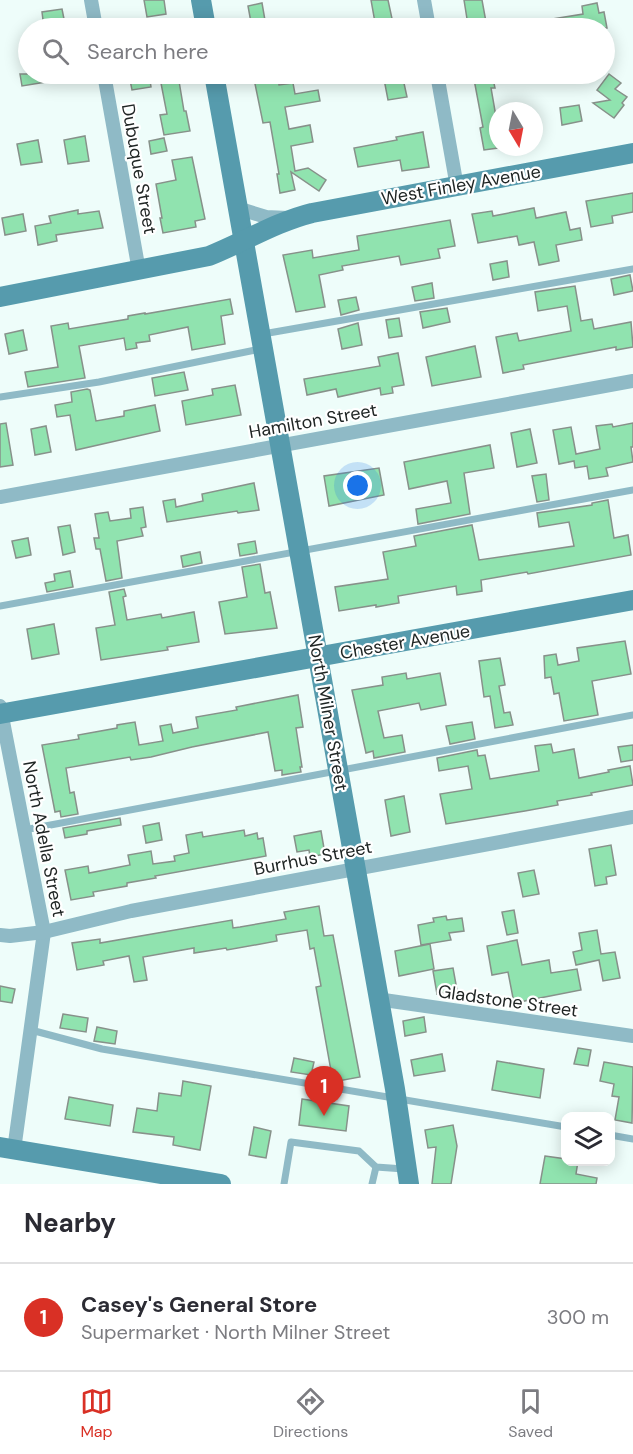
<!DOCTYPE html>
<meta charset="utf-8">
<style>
:root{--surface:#fff;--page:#f7f7f7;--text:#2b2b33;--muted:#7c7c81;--line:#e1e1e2;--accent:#d93025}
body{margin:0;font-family:"DM Sans",sans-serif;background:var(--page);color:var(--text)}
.controls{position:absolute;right:18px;bottom:18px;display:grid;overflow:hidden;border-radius:12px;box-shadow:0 3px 15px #0003}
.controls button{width:54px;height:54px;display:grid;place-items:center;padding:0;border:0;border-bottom:2px solid var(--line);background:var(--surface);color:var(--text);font:30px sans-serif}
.compass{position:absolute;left:489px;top:102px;width:54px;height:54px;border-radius:50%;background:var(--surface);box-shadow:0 3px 15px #0003;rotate:170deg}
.you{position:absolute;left:358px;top:486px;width:21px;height:21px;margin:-15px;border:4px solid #fff;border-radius:50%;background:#1a73e8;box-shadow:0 0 0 9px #1a73e833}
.badge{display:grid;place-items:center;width:39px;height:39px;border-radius:50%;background:var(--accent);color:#fff;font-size:20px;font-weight:700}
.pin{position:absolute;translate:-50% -50px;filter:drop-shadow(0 2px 3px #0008)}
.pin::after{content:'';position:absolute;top:32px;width:21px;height:18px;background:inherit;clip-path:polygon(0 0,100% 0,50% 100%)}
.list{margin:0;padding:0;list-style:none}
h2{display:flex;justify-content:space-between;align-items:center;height:78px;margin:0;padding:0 24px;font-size:26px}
h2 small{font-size:20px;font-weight:400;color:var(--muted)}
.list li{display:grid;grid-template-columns:39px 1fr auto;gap:18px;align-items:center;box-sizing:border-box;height:108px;padding:0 24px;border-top:2px solid var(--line)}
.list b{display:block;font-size:22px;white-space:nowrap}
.list p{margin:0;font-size:20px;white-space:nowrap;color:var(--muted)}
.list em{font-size:20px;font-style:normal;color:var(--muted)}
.icon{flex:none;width:33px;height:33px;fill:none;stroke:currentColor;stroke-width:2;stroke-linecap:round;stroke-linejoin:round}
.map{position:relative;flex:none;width:633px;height:1184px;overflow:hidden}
.search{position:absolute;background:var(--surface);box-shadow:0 3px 15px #0003;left:18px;right:18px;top:18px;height:66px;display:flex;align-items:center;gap:15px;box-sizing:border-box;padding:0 21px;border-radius:33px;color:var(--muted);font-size:22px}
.sheet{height:186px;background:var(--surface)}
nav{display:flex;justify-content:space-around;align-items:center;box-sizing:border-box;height:84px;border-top:2px solid var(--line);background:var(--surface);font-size:16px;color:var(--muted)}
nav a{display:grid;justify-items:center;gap:3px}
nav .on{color:var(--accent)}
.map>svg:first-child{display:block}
.building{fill:#90e3af;stroke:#87918a;stroke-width:1.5}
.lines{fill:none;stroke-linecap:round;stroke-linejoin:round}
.lane{stroke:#8fbac6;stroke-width:7}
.street{stroke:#8fbac6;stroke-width:14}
.secondary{stroke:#569bad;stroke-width:20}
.labels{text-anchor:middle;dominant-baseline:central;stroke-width:4.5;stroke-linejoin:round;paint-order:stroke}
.street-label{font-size:18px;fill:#202625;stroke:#fff}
</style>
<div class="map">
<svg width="633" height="1184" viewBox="0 0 633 1184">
<rect width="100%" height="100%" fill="#eefdfa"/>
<g class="building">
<path d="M144 0H164L166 14 147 17Z"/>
<path d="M371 0H388L394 28H376Z"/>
<path d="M464 0H482L486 22 468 25Z"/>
<path d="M262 3 266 26 252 28 248 6Z"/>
<path d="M597 3 599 13 604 12 607 28H534L533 22 583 14 582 6Z"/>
<path d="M62 9 65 24 44 28 42 12Z"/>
<path d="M20 74H58V80L22 86Z"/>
<path d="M138 74H149L151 87 132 90 129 75Z"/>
<path d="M253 74H277L279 85 293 83 295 94 318 90 320 101 285 107 289 129 310 125 313 142 291 146 295 171 308 168 326 180 319 191 291 172 295 190 280 193 277 174H279L270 122 263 123Z"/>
<path d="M383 74H402L407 97 388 100Z"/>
<path d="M473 74H492L495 88H491L498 128V148L484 150 480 128 483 127Z"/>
<path d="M609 74 621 83 615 89 627 97 622 103 624 105 614 118 593 103 610 100 597 90Z"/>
<path d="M178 75 184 111H186L190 131 164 135 160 115 167 114 160 78Z"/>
<path d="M579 105 582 121 562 125 560 108Z"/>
<path d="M423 132 429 167 402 171 400 160 358 167 354 148 397 140 396 137Z"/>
<path d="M85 136 89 161 68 164 64 140Z"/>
<path d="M164 138 167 151 151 154 149 141Z"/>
<path d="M38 140 42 162 21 165 17 144Z"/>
<path d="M192 157 205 219 195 221 196 227 163 233 160 218H162L156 184 176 180 172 160Z"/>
<path d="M633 193V212L612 216 613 223 591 227 586 201Z"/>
<path d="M534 208 536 218 566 212 570 230 580 228 582 240 556 245 559 261 539 265 534 242 519 245 517 236 478 243 472 214 492 211 493 216Z"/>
<path d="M78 210V214L99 211 103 228 56 235 57 241 38 245 35 226 51 223 49 216Z"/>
<path d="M23 214 26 231 5 235 2 218Z"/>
<path d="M450 220 455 246 438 249 440 258 401 265 399 256 342 266 343 270 319 275 325 307 296 312 283 255 312 250 313 258 359 250 357 236Z"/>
<path d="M507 261 509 277 493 280 490 264Z"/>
<path d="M630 275 633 291 614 295 611 279Z"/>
<path d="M432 283 434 298 415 301 412 287Z"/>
<path d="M575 286 581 321 592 319 594 329 631 322 633 347 616 350V347L523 365 524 369 503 373 496 337 517 333 519 341 571 331 567 306 538 311 535 292Z"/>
<path d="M356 297 359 310 341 315 338 300Z"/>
<path d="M230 299 233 314 221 316 225 344 192 350 188 327 149 335 150 341 136 343 137 348 126 350 124 338 79 346 85 378 28 387 25 372 58 367 51 326 68 323 69 329 128 319V316L145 313V314Z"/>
<path d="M447 308 450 322 423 328 420 312Z"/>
<path d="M399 318 402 336 389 338 386 320Z"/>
<path d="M358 323 362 345 342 349 338 329Z"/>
<path d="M23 330 27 350 9 354 5 334Z"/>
<path d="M475 346 481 377 432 386 426 357Z"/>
<path d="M398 353 404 385 392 387 393 393 381 395 380 388 338 397 336 389 307 395 304 379 380 366 378 357Z"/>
<path d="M184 372 188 390 155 396 152 378Z"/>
<path d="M235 385 241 415 186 425 182 401 213 395 212 389Z"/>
<path d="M87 389 90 390 96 421 124 416V411L155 405 160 431 76 450 70 415 57 417 55 405 72 402 71 392Z"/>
<path d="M6 423 13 465 0 467V424Z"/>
<path d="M633 423V447H631L633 462 606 468 608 476 589 479 587 466 575 468 574 461 559 464 553 430 571 427 576 454 600 449 596 426 612 424 613 427Z"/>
<path d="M46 426 51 452 35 455 31 429Z"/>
<path d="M530 429 537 463 517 467 511 433Z"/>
<path d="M490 445 494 468 464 473 470 514 418 524 416 509 451 503 447 481 409 489 404 462Z"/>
<path d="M379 468 384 495 329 506 324 476Z"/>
<path d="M546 474 549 500 537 502 532 476Z"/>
<path d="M254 483 259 510 238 513 237 511 167 522 163 501 175 499 176 507 203 501 202 494Z"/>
<path d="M608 500 614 538 628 535 631 555 528 574 527 572 481 580 482 591 457 595 456 586 398 596 399 603 376 607V605L339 611 335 587 388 579 383 552 416 546 414 536 472 525 479 560 574 546 569 522 539 527 537 513 592 505V503Z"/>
<path d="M143 507 146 527 141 528 143 536 117 541 122 578 106 581 100 549H96L94 538H99L95 514 108 512 110 521 131 518 130 509Z"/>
<path d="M70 525 75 552 63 555 58 527Z"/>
<path d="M28 538 31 555 16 558 12 541Z"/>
<path d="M255 541 257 553 240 556 238 544Z"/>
<path d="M200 552 202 563 183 567 181 556Z"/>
<path d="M260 564 265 593 270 592 277 628 225 634 219 602 247 597 242 567Z"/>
<path d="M70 571 73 587 47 592 45 583 55 581 54 574Z"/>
<path d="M124 589 126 596 123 597 127 620 161 614 162 618 194 612 199 642 167 647 168 650 101 660 96 628 115 625 109 592Z"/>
<path d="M54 624 59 654 32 659 27 629Z"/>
<path d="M625 641 631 674 592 681 598 715 564 721 559 693 554 694 551 677 545 678 544 656 556 654 558 665 579 661 577 648Z"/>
<path d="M500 658 505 685 499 686 504 713 510 712 513 725 495 728 490 696 484 697 479 661Z"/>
<path d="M406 673 407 679 440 673 446 705 421 710 419 703 378 711 384 738 402 735 405 752 374 758 373 751 366 753 352 690 383 685 382 677Z"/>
<path d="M298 695 303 727 296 728 302 767H300L301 772 282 775V770L275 771 268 732 192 747 151 757 131 760 130 757 66 768 70 793 74 792 78 814 61 817 60 811 55 812 42 745 79 739 78 735 117 728V725L135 722 139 745 163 741 160 726 171 724 173 733 198 728 196 717 237 710 236 707Z"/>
<path d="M472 722 475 739 450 744 446 726Z"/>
<path d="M551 744 553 753 574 749 579 778 609 772 608 770 630 766 633 785 591 793 592 795 557 801 558 805 525 811 446 824 440 794 472 789 468 766 439 771 437 758 477 750 478 756 485 755 490 779 539 771 535 746Z"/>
<path d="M633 745V760L621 762 618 747Z"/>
<path d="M404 796 410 832 391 836 385 800Z"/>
<path d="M120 818 121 825 87 831V834L65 838 63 828Z"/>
<path d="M159 823 162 840 146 843 143 826Z"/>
<path d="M244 830 245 836 257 833 258 839 263 838 266 856 155 876 156 878 127 883V886L93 892 94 896 71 900 65 870 88 866 89 873 130 865 128 855 151 851 153 864 175 861 174 856 189 853 186 835 202 832 203 837Z"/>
<path d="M321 831 325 854 310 857 309 850 297 852 294 836Z"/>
<path d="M611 845 616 875 606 877 607 884 595 886 589 849Z"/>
<path d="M534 870 539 894 523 897 518 873Z"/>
<path d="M319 906 324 936 333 935 360 1077 333 1082 316 987 321 986 314 948 310 949 307 930 276 935 277 941 227 950 226 948 194 953V948L143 957 147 980 134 982 129 956 103 961 104 965 77 970 72 943 100 939V943L232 920 233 928 240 927 286 919 284 912Z"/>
<path d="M514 910 518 933 507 935 502 912Z"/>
<path d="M446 916 447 920 462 918 464 931 449 933 451 940 421 945 418 925 434 922 433 918Z"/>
<path d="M597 930 601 954 615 952 620 978 603 981 599 960 576 965 573 952 582 950 579 933Z"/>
<path d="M517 940 522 965 549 960 551 973 577 969 581 990 514 1003 508 972 492 975 487 946Z"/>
<path d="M430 944 434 969 399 976 395 951Z"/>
<path d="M453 968 457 990 437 994 433 971Z"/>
<path d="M0 986 15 989 12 1003 0 1001Z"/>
<path d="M63 1014 88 1018 86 1032 60 1028Z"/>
<path d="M424 1017 426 1032 405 1036 403 1021Z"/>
<path d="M97 1027 117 1031 115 1044 94 1041Z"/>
<path d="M578 1048 591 1050 588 1066 574 1064Z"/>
<path d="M442 1054 445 1071 414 1076 411 1060Z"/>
<path d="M294 1058 314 1062 311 1075 291 1072Z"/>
<path d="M497 1061 544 1069 540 1098 492 1090Z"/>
<path d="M604 1062 633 1067 632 1123 615 1120 619 1097 612 1096 614 1084 600 1081Z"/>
<path d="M183 1081 211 1086 200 1150 173 1145 174 1137 133 1132 137 1108 157 1111 159 1093 181 1096Z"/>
<path d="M69 1097 113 1105 110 1126 65 1119Z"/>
<path d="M302 1099 349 1106 346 1131 299 1125Z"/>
<path d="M453 1125 457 1146 451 1184H432L436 1147 428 1148 425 1130Z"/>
<path d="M254 1127 271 1131 266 1158 249 1155Z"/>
<path d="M545 1156 566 1159V1161H578L576 1174 597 1178 596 1184H540Z"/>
</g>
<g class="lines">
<g class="lane">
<path d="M263 334 633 269"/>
<path d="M0 397 99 382 260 349"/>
<path d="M0 606 633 490"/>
<path d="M24 830 633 715"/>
<path d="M31 1030 102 1049 566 1127"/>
<path d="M610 1135 633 1139"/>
<path d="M284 1184 291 1142 359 1151 376 1167 404 1169"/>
<path d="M372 1184 376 1167"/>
</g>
<g class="street">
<path d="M91 0 96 28"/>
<path d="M424 0 429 28"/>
<path d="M104 74 139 271"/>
<path d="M437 74 457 187"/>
<path d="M237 208 266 217 288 218"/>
<path d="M0 497 633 381"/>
<path d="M0 706 44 932 14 1150"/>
<path d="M0 935 10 936 44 932 131 911 633 817"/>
<path d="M377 999 633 1036"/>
</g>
<g class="secondary">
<path d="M201 0 206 28"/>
<path d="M214 74 395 1089 409 1184"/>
<path d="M0 297 209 256C244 242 276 222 312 213L633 153"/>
<path d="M0 714 633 600"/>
<path d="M0 1147 221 1184"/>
</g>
</g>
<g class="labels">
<g class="street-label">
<text transform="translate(139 169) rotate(80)">Dubuque Street</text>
<text transform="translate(461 185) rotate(-10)">West Finley Avenue</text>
<text transform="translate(313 421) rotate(-10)">Hamilton Street</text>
<text transform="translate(405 642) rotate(-10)">Chester Avenue</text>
<text transform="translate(328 713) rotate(80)">North Milner Street</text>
<text transform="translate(44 839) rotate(79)">North Adella Street</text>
<text transform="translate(313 858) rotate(-11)">Burrhus Street</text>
<text transform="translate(508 1001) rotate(8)">Gladstone Street</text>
</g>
</g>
</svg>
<div class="controls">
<button><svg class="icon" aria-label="layers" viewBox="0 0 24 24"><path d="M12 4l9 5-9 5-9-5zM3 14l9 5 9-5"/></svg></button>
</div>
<svg class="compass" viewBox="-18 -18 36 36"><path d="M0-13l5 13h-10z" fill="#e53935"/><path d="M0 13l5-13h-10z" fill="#7c7c81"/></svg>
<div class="you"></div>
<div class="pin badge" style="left:324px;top:1116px">1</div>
<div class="search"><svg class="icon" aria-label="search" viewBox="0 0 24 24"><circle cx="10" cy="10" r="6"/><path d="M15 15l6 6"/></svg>Search here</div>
</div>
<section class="sheet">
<h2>Nearby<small></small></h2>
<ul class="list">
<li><span class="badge">1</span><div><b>Casey's General Store</b><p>Supermarket · North Milner Street</p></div><em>300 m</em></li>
</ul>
</section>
<nav>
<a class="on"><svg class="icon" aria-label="map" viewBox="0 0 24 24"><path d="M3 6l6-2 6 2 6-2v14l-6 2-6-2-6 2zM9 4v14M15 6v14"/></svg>Map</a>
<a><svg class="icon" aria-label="directions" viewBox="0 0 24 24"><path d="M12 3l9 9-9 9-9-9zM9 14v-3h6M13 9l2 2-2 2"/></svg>Directions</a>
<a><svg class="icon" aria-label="saved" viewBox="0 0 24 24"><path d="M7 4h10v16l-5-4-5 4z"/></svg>Saved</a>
</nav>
